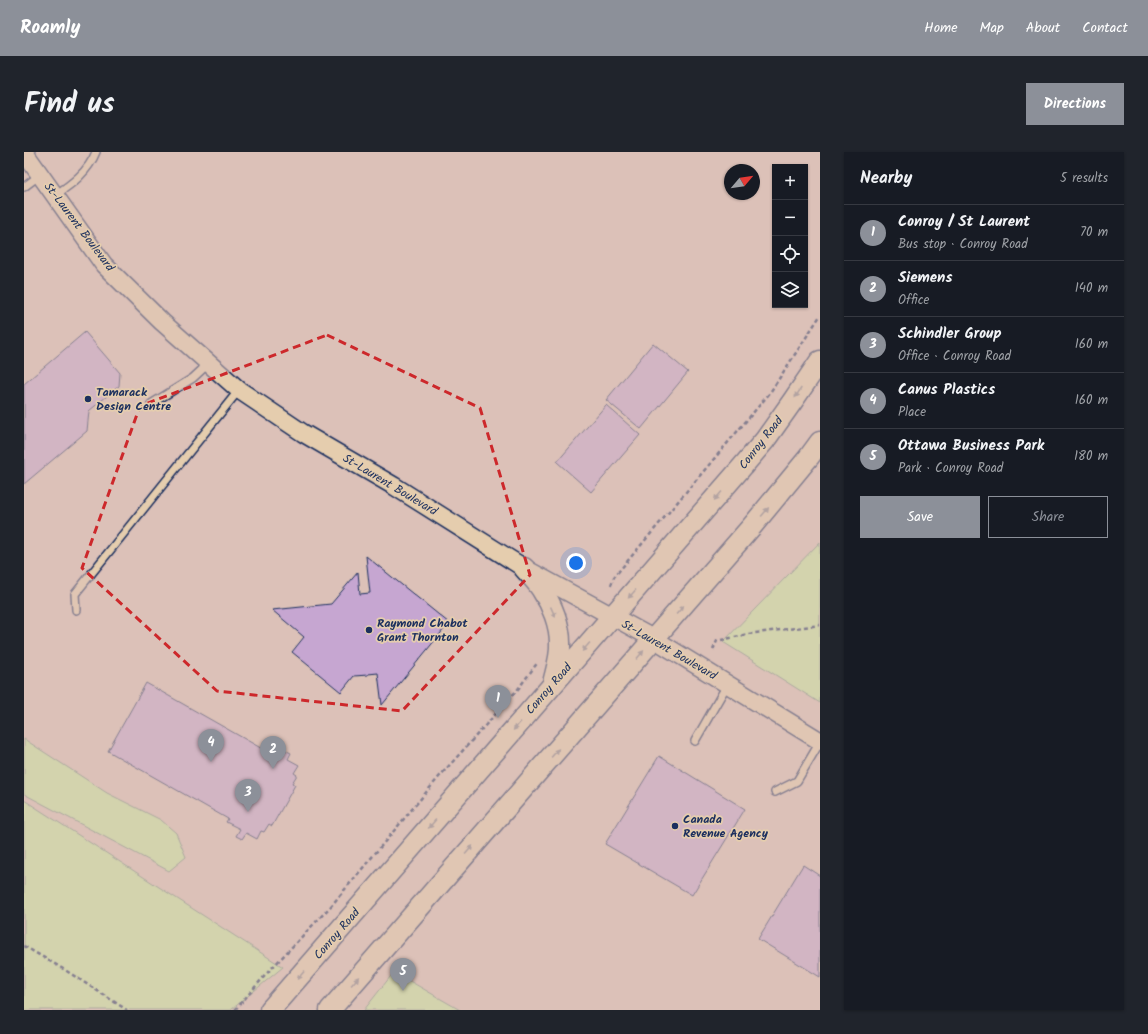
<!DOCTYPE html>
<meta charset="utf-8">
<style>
:root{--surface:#171b24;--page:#20242c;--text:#f1f3f6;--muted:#9ea1a6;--line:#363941;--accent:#8c9099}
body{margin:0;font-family:Kalam,sans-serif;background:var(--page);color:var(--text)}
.controls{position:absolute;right:12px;top:12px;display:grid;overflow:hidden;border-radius:0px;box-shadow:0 1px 3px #0004}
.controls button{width:36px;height:36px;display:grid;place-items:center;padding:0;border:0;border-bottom:1px solid var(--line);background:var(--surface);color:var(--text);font:20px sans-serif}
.compass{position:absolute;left:700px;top:12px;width:36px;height:36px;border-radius:50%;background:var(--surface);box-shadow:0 1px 3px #0004;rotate:61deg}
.you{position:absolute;left:552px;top:411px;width:14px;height:14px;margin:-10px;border:3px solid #fff;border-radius:50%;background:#1a73e8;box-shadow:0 0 0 6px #1a73e833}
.badge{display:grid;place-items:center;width:26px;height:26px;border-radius:50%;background:var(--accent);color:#fff;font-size:13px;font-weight:700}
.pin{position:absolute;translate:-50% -33px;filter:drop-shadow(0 1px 2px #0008)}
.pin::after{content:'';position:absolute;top:21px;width:14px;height:12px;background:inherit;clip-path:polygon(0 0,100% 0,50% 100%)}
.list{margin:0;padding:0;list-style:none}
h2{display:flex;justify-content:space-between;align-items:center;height:52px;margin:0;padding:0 16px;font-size:17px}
h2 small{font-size:13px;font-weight:400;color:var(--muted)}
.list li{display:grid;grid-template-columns:26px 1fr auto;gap:12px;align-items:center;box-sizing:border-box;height:56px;padding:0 16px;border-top:1px solid var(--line)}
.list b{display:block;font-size:15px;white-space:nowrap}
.list p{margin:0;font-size:13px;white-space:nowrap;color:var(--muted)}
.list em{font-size:13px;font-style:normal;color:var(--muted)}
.actions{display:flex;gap:8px;padding:12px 16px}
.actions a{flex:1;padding:9px 0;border:1px solid var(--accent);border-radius:0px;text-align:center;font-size:14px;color:var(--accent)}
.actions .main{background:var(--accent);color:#fff}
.icon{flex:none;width:22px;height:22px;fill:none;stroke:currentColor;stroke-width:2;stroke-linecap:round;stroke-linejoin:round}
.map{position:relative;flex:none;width:796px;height:858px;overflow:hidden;border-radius:0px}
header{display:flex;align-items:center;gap:24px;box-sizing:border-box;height:56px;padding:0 20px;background:var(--accent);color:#fff}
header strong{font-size:19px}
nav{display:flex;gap:22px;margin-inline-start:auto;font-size:14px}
.intro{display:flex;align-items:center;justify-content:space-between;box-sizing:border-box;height:96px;padding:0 24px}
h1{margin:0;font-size:28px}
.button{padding:10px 18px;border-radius:0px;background:var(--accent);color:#fff;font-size:14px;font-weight:700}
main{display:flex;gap:24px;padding:0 24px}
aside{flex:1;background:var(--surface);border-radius:0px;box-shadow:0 1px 3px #0004}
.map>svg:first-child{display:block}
.green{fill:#c7e8a1;stroke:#718c80}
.building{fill:#c6a6d1;stroke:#1b2f5e}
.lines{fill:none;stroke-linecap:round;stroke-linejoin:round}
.service-casing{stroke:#1b2f5e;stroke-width:10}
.tertiary-casing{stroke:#1b2f5e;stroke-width:20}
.secondary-casing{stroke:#1b2f5e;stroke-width:23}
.path{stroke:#1b2f5e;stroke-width:2.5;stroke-dasharray:4 3;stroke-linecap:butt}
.service{stroke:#e5cdae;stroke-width:7}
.tertiary{stroke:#e5cdae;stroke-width:17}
.secondary{stroke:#e5cdae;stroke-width:20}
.oneway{fill:#807e86}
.marked{fill:none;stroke:#cd282b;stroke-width:3;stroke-dasharray:8 5;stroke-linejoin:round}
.poi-dot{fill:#1b2f5e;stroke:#e5cdae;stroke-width:1.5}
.labels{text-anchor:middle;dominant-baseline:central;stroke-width:3.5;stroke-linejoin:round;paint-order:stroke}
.street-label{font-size:12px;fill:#1b2f5e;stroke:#e5cdae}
.poi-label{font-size:12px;font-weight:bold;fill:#1b2f5e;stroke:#e5cdae;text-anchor:start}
</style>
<header>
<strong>Roamly</strong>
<nav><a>Home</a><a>Map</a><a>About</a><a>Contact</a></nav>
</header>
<div class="intro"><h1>Find us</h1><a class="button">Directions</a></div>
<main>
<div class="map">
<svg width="796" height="858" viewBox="0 0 796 858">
<rect width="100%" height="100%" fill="#dcc1b8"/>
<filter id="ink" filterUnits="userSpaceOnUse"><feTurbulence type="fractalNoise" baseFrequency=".025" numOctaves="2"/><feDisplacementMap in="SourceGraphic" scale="8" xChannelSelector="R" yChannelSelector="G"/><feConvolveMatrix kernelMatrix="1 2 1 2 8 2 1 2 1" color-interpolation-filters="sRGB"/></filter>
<g filter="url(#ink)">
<g class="green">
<path d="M796 390V551L699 490Z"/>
<path d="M0 587 83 641 137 668 152 681 162 705 145 719 0 642Z"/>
<path d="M0 648 259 815 207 858H0Z"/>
<path d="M370 820 436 858H340Z"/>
</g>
<g class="building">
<path d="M61 180 96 221 95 234 65 259 63 279 0 332V232Z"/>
<path d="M629 191 664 220 617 277 582 248Z"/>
<path d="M582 253 616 283 567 340 533 310Z"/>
<path d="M342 404 425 471 358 553 354 521 344 522V523L330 524 317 540 268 500 280 485 248 458 307 452 334 420 336 442 346 441Z"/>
<path d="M122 531 242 599 245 596 258 603 261 598 267 601 264 607 275 613 270 621 273 623 268 631 271 633 248 674 245 672 240 680 237 679 233 687 222 681 218 687 212 684 216 677 202 670 204 667 84 599Z"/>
<path d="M635 604 721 657 668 743 581 692Z"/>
<path d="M779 713 796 724V825L734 787Z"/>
</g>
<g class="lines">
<g class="service-casing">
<g id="service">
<path d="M0 35 16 23"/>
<path d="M31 43C48 32 64 20 72 0"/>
<path d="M127 252 169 226 184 212"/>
<path d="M52 458 51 442 215 238"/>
<path d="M671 589 703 533"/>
<path d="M751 640 773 629 796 590"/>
</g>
</g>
<g class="tertiary-casing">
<path id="tertiary" d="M0 0 80 113 138 170 215 238 279 281 370 334 500 416 630 487 796 589"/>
</g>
<g class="secondary-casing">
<g id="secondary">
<path d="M500 416C506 423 513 430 518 438 528 453 536 473 536 491 537 504 532 518 529 531"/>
<path d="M246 858 718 315 741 288 768 250 796 209"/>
<path d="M306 858 729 373 785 305 796 290"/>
</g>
</g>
<g class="path">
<path d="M587 433 590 425 745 242 796 164"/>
<path d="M689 498 693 489 724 482 796 473"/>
<path d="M0 794 41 818 103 858"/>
<path d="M211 858 245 819 307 754 415 625 494 537 514 510"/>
</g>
<use href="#service" class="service"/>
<use href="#tertiary" class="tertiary"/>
<use href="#secondary" class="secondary"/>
</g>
<defs><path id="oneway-solid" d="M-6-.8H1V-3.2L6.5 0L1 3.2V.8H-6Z"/></defs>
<g class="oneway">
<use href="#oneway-solid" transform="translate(774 241) rotate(123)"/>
<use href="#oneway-solid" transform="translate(694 344) rotate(131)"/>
<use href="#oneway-solid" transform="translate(741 360) rotate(-50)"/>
<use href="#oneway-solid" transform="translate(608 442) rotate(132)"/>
<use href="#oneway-solid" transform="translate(656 458) rotate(-49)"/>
<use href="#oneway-solid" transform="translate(529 460) rotate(66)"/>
<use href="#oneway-solid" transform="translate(562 495) rotate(131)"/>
<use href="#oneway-solid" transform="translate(616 503) rotate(-49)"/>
<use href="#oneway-solid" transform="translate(493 574) rotate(131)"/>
<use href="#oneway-solid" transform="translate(531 601) rotate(-49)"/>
<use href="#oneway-solid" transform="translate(408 672) rotate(131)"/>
<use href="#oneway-solid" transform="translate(445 698) rotate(-49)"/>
<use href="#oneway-solid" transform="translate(277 823) rotate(131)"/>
<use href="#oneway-solid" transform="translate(331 829) rotate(-49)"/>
</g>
</g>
<path d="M0 0H796V858H0ZM303 183 456 256 506 423 378 559 193 539 58 416 116 254Z" fill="#dcc1b8" fill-opacity=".55" fill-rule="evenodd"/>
<path class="marked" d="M303 183 456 256 506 423 378 559 193 539 58 416 116 254Z"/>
<g class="poi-dot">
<circle cx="64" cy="247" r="4"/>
<circle cx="345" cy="478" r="4"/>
<circle cx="651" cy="674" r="4"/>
</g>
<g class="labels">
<g class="street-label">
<text transform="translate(55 75) rotate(53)">St-Laurent Boulevard</text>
<text transform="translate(737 291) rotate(-52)">Conroy Road</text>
<text transform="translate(366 333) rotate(31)">St-Laurent Boulevard</text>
<text transform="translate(645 498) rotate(30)">St-Laurent Boulevard</text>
<text transform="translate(525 537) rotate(-49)">Conroy Road</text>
<text transform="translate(313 782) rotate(-49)">Conroy Road</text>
</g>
<g class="poi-label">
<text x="72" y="240">Tamarack<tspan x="72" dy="14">Design Centre</tspan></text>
<text x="353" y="471">Raymond Chabot<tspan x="353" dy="14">Grant Thornton</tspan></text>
<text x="659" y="667">Canada<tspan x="659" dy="14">Revenue Agency</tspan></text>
</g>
</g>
</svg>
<div class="controls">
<button>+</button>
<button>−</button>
<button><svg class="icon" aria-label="locate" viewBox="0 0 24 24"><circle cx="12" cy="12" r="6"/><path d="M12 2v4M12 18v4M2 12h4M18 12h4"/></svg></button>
<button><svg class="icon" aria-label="layers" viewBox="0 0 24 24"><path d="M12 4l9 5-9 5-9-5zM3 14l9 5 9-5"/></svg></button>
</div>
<svg class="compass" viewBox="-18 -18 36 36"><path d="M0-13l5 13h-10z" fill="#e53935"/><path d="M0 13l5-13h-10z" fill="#9ea1a6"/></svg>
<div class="you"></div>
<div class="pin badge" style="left:474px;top:566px">1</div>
<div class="pin badge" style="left:249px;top:617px">2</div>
<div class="pin badge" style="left:224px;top:660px">3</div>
<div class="pin badge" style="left:187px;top:610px">4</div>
<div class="pin badge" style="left:379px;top:839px">5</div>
</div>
<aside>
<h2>Nearby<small>5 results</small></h2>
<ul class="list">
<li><span class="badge">1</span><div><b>Conroy / St Laurent</b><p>Bus stop · Conroy Road</p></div><em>70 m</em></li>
<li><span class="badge">2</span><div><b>Siemens</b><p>Office</p></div><em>140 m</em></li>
<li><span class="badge">3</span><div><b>Schindler Group</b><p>Office · Conroy Road</p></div><em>160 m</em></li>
<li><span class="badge">4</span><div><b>Canus Plastics</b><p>Place</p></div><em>160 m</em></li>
<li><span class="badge">5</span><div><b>Ottawa Business Park</b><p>Park · Conroy Road</p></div><em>180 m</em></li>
</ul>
<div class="actions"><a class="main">Save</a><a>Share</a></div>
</aside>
</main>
